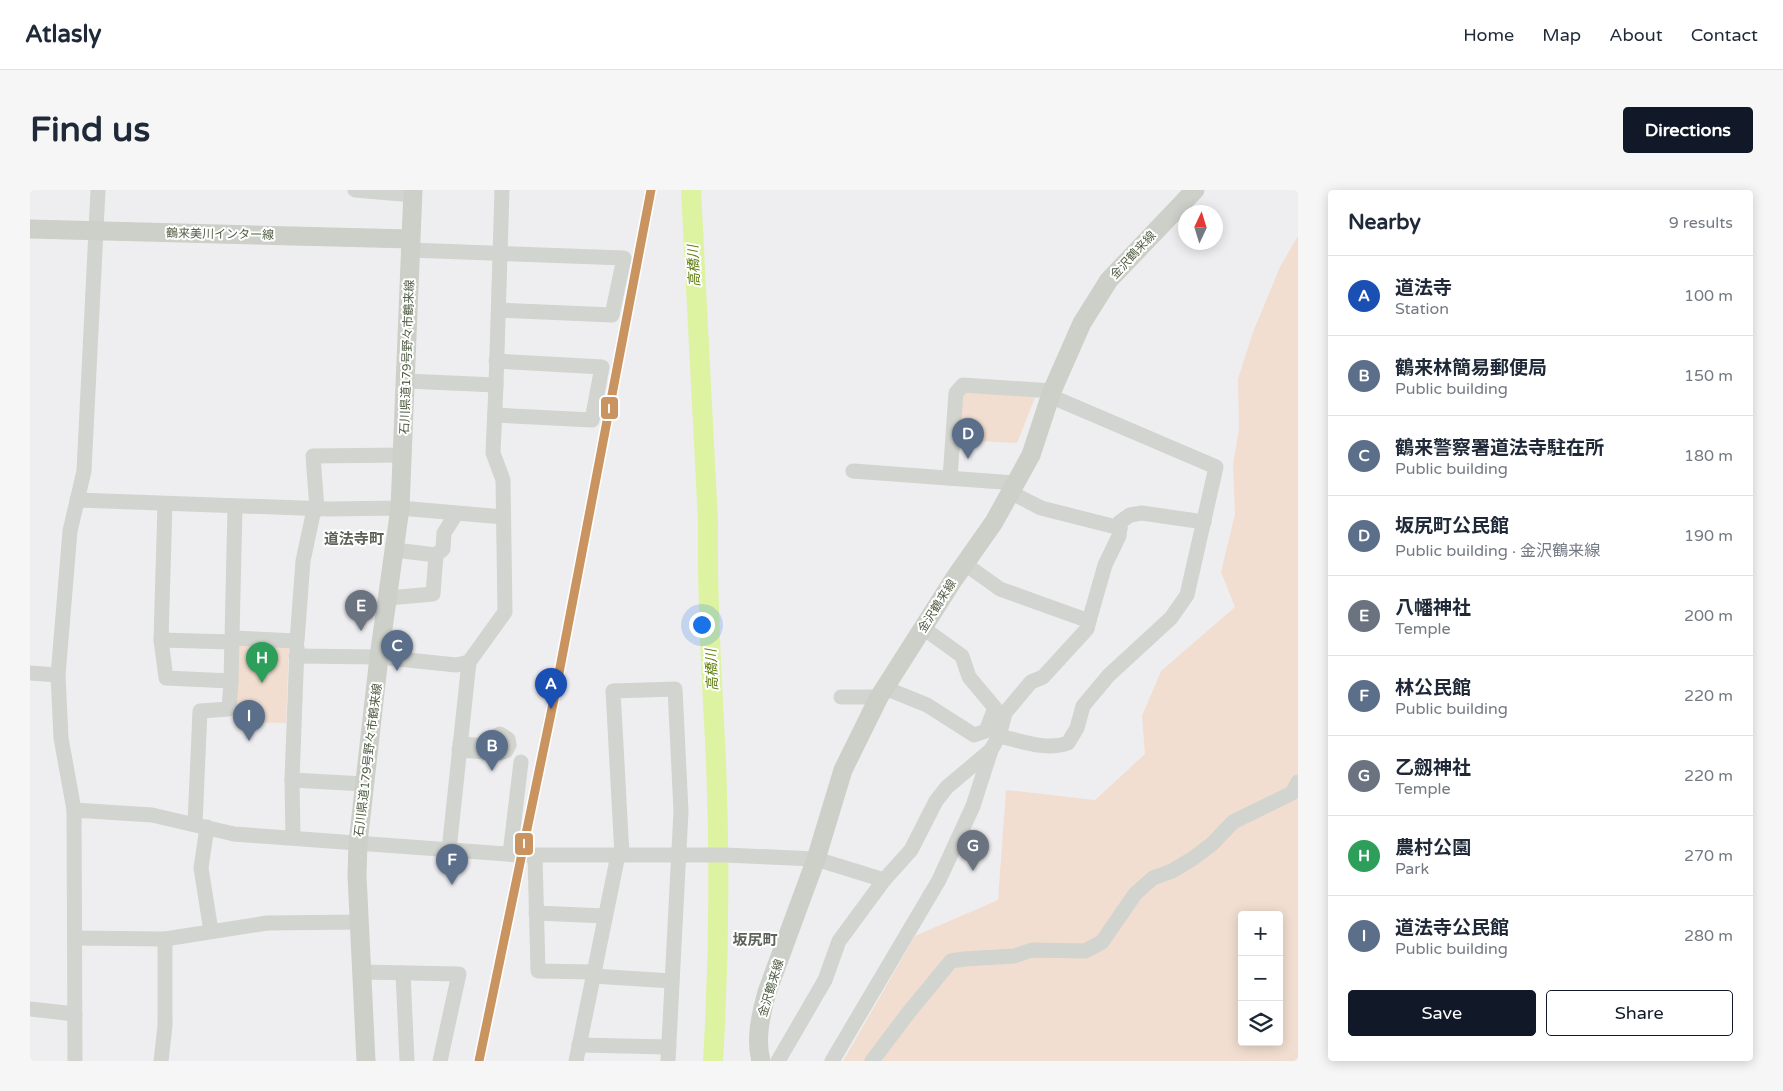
<!DOCTYPE html>
<meta charset="utf-8">
<style>
:root{--surface:#fff;--page:#f6f6f7;--text:#1f2937;--muted:#747a83;--line:#e0e1e3;--accent:#111827}
body{margin:0;font-family:"Varela Round","Noto Sans JP",sans-serif;background:var(--page);color:var(--text)}
.controls{position:absolute;right:15px;bottom:15px;display:grid;overflow:hidden;border-radius:5px;box-shadow:0 2px 12px #0003}
.controls button{width:45px;height:45px;display:grid;place-items:center;padding:0;border:0;border-bottom:1px solid var(--line);background:var(--surface);color:var(--text);font:25px sans-serif}
.compass{position:absolute;left:1148px;top:15px;width:45px;height:45px;border-radius:50%;background:var(--surface);box-shadow:0 2px 12px #0003;rotate:4deg}
.you{position:absolute;left:671px;top:434px;width:18px;height:18px;margin:-12px;border:4px solid #fff;border-radius:50%;background:#1a73e8;box-shadow:0 0 0 8px #1a73e833}
.badge{display:grid;place-items:center;width:32px;height:32px;border-radius:50%;background:var(--accent);color:#fff;font-size:16px;font-weight:700}
.pin{position:absolute;translate:-50% -41px;filter:drop-shadow(0 1px 2px #0008)}
.pin::after{content:'';position:absolute;top:26px;width:18px;height:15px;background:inherit;clip-path:polygon(0 0,100% 0,50% 100%)}
.list{margin:0;padding:0;list-style:none}
h2{display:flex;justify-content:space-between;align-items:center;height:65px;margin:0;padding:0 20px;font-size:21px}
h2 small{font-size:16px;font-weight:400;color:var(--muted)}
.list li{display:grid;grid-template-columns:32px 1fr auto;gap:15px;align-items:center;box-sizing:border-box;height:80px;padding:0 20px;border-top:1px solid var(--line)}
.list b{display:block;font-size:19px;white-space:nowrap}
.list p{margin:0;font-size:16px;white-space:nowrap;color:var(--muted)}
.list em{font-size:16px;font-style:normal;color:var(--muted)}
.actions{display:flex;gap:10px;padding:15px 20px}
.actions a{flex:1;padding:11px 0;border:1px solid var(--accent);border-radius:5px;text-align:center;font-size:18px;color:var(--accent)}
.actions .main{background:var(--accent);color:#fff}
.icon{flex:none;width:28px;height:28px;fill:none;stroke:currentColor;stroke-width:2;stroke-linecap:round;stroke-linejoin:round}
.map{position:relative;flex:none;width:1268px;height:871px;overflow:hidden;border-radius:5px}
header{display:flex;align-items:center;gap:30px;box-sizing:border-box;height:70px;padding:0 25px;background:var(--surface);border-bottom:1px solid var(--line)}
header strong{font-size:24px}
nav{display:flex;gap:28px;margin-inline-start:auto;font-size:18px}
.intro{display:flex;align-items:center;justify-content:space-between;box-sizing:border-box;height:120px;padding:0 30px}
h1{margin:0;font-size:35px}
.button{padding:12px 22px;border-radius:5px;background:var(--accent);color:#fff;font-size:18px;font-weight:700}
main{display:flex;gap:30px;padding:0 30px}
aside{flex:1;background:var(--surface);border-radius:5px;box-shadow:0 2px 12px #0003}
.map>svg:first-child{display:block}
.green{fill:#f1ded0;fill-rule:evenodd}
.lines{fill:none;stroke-linecap:round;stroke-linejoin:round}
.river{stroke:#ddf3a1;stroke-width:20}
.minor{stroke:#d1d4cf;stroke-width:15}
.major{stroke:#ccd0c8;stroke-width:19}
.rail-1-casing{stroke:#fff;stroke-width:12}
.rail-1{stroke:#ca9461;stroke-width:9}
.labels{text-anchor:middle;dominant-baseline:central;stroke-width:4;stroke-linejoin:round;paint-order:stroke}
.street-label{font-size:12px;fill:#505d44;stroke:#fff}
.water-label{font-size:14px;font-style:italic;fill:#5c7b06;stroke:#fff}
.quarter-label{font-size:15px;font-weight:bold;fill:#5d6359;stroke:#fff}
.line-badge{stroke:#fff;stroke-width:2}
.badge-label{font-size:14px;text-anchor:middle;font-weight:bold;fill:#fff}
</style>
<header>
<strong>Atlasly</strong>
<nav><a>Home</a><a>Map</a><a>About</a><a>Contact</a></nav>
</header>
<div class="intro"><h1>Find us</h1><a class="button">Directions</a></div>
<main>
<div class="map">
<svg width="1268" height="871" viewBox="0 0 1268 871">
<rect width="100%" height="100%" fill="#eeeef0"/>
<g class="green">
<path d="M1268 46V871H813L885 746 968 710 976 600 1065 610 1115 564 1112 526 1131 481 1205 417 1191 382 1205 324 1203 275 1209 238 1208 189 1223 142 1250 77ZM1212 725H1249V852H1212Z"/>
<path d="M936 200 1006 205 987 253 928 250 931 205Z"/>
<path d="M209 453 259 455 256 533 206 532Z"/>
</g>
<g class="lines">
<path class="river" d="M661 0 678 332C677 412 682 491 686 571 690 671 689 772 683 871"/>
<g class="minor">
<path d="M325 0 383 5"/>
<path d="M380 60 594 68 582 125 469 120"/>
<path d="M466 195 472 0"/>
<path d="M465 225 562 230 572 177 466 171"/>
<path d="M823 281 985 293"/>
<path d="M920 288 926 203 933 195 1022 201"/>
<path d="M980 302 1011 318 1090 338V332L1100 325 1112 323 1174 332"/>
<path d="M47 310 299 319 370 318 473 327"/>
<path d="M135 314 131 450 136 488 201 491 205 316"/>
<path d="M365 360 406 365"/>
<path d="M935 374 970 399 1059 431 1075 375 1089 346 1090 338"/>
<path d="M358 408 403 404 406 365 413 359 414 343 426 324"/>
<path d="M202 448 267 451 273 371 283 324 287 319 283 266 373 265"/>
<path d="M131 450 202 452"/>
<path d="M266 466 349 467 426 475 439 472 475 422 473 290 463 263 466 195 376 191"/>
<path d="M0 483 28 485"/>
<path d="M855 498 897 515 944 545 956 541 965 518 939 487 932 466 893 438"/>
<path d="M811 507H849"/>
<path d="M969 546 975 523 1001 492 1013 487 1057 439 1059 431"/>
<path d="M429 560 470 563 476 561 479 555 478 549 470 544 462 548 459 556 430 554"/>
<path d="M262 590 334 594"/>
<path d="M44 620 31 548 28 485 40 341 54 281 68 0"/>
<path d="M165 634 170 521 199 519 201 491"/>
<path d="M177 637 171 678 181 741"/>
<path d="M263 647 262 590 267 457"/>
<path d="M419 660 439 472"/>
<path d="M480 664 491 572"/>
<path d="M592 665 583 501 645 499 651 621 638 871"/>
<path d="M505 666 508 781 564 782"/>
<path d="M506 723 575 726"/>
<path d="M46 748 135 749 237 733 330 732"/>
<path d="M332 782 429 784 410 871"/>
<path d="M373 783 377 871"/>
<path d="M563 786 642 791"/>
<path d="M0 819 45 824"/>
<path d="M549 855 639 857"/>
<path d="M45 871 44 620 122 625 204 644 490 665H695L786 669 854 690"/>
<path d="M131 871 135 836V749"/>
<path d="M546 871 588 665"/>
<path d="M748 871 795 790 809 751 854 690 881 660 906 611 917 597 961 560"/>
<path d="M802 871 909 690 943 616 961 560 969 546C991 551 1016 561 1038 553L1047 538 1053 516 1079 485 1141 428 1157 405 1186 277 1020 206"/>
<path d="M842 871 879 822 921 771 934 769 984 766 1002 760 1055 761 1072 752 1105 704 1123 688 1142 681 1162 669 1182 654 1203 632 1262 603 1268 592"/>
</g>
<g class="major">
<path d="M0 39 380 49"/>
<path d="M336 871 327 685 328 653 349 467 370 318 383 0"/>
<path d="M731 871C725 849 731 824 737 802L786 669 813 580 849 507 924 389 964 332 1001 265 1022 201 1052 133 1079 90 1165 0"/>
</g>
<g class="rail-1-casing">
<path id="rail-1" d="M449 871 525 504 621 0"/>
</g>
<use href="#rail-1" class="rail-1"/>
</g>
<g class="labels">
<g class="street-label">
<text transform="translate(190 44) rotate(1)">鶴来美川インター線</text>
<text transform="translate(1103 65) rotate(-47)">金沢鶴来線</text>
<text transform="translate(377 167) rotate(-88)">石川県道179号野々市鶴来線</text>
<text transform="translate(907 416) rotate(-58)">金沢鶴来線</text>
<text transform="translate(338 570) rotate(-83)">石川県道179号野々市鶴来線</text>
<text transform="translate(741 798) rotate(-73)">金沢鶴来線</text>
</g>
<g class="water-label">
<text transform="translate(664 76) rotate(-93)">高橋川</text>
<text transform="translate(682 480) rotate(-93)">高橋川</text>
</g>
<g class="quarter-label">
<text x="324" y="349">道法寺町</text>
<text x="725" y="750">坂尻町</text>
</g>
</g>
<g class="line-badge">
<rect x="570" y="206" width="19" height="24" rx="5" fill="#ca9461"/>
<rect x="484" y="642" width="20" height="24" rx="5" fill="#ca9461"/>
</g>
<g class="badge-label">
<text x="579" y="223">I</text>
<text x="494" y="658">I</text>
</g>
</svg>
<div class="controls">
<button>+</button>
<button>−</button>
<button><svg class="icon" aria-label="layers" viewBox="0 0 24 24"><path d="M12 4l9 5-9 5-9-5zM3 14l9 5 9-5"/></svg></button>
</div>
<svg class="compass" viewBox="-18 -18 36 36"><path d="M0-13l5 13h-10z" fill="#e53935"/><path d="M0 13l5-13h-10z" fill="#747a83"/></svg>
<div class="you"></div>
<div class="pin badge" style="left:521px;top:519px;background:#1a4fb4">A</div>
<div class="pin badge" style="left:462px;top:581px;background:#5c6f8a">B</div>
<div class="pin badge" style="left:367px;top:481px;background:#5c6f8a">C</div>
<div class="pin badge" style="left:938px;top:269px;background:#5c6f8a">D</div>
<div class="pin badge" style="left:331px;top:441px;background:#6b7280">E</div>
<div class="pin badge" style="left:422px;top:695px;background:#5c6f8a">F</div>
<div class="pin badge" style="left:943px;top:681px;background:#6b7280">G</div>
<div class="pin badge" style="left:232px;top:493px;background:#2e9e5b">H</div>
<div class="pin badge" style="left:219px;top:551px;background:#5c6f8a">I</div>
</div>
<aside>
<h2>Nearby<small>9 results</small></h2>
<ul class="list">
<li><span class="badge" style="background:#1a4fb4">A</span><div><b>道法寺</b><p>Station</p></div><em>100 m</em></li>
<li><span class="badge" style="background:#5c6f8a">B</span><div><b>鶴来林簡易郵便局</b><p>Public building</p></div><em>150 m</em></li>
<li><span class="badge" style="background:#5c6f8a">C</span><div><b>鶴来警察署道法寺駐在所</b><p>Public building</p></div><em>180 m</em></li>
<li><span class="badge" style="background:#5c6f8a">D</span><div><b>坂尻町公民館</b><p>Public building · 金沢鶴来線</p></div><em>190 m</em></li>
<li><span class="badge" style="background:#6b7280">E</span><div><b>八幡神社</b><p>Temple</p></div><em>200 m</em></li>
<li><span class="badge" style="background:#5c6f8a">F</span><div><b>林公民館</b><p>Public building</p></div><em>220 m</em></li>
<li><span class="badge" style="background:#6b7280">G</span><div><b>乙劔神社</b><p>Temple</p></div><em>220 m</em></li>
<li><span class="badge" style="background:#2e9e5b">H</span><div><b>農村公園</b><p>Park</p></div><em>270 m</em></li>
<li><span class="badge" style="background:#5c6f8a">I</span><div><b>道法寺公民館</b><p>Public building</p></div><em>280 m</em></li>
</ul>
<div class="actions"><a class="main">Save</a><a>Share</a></div>
</aside>
</main>
